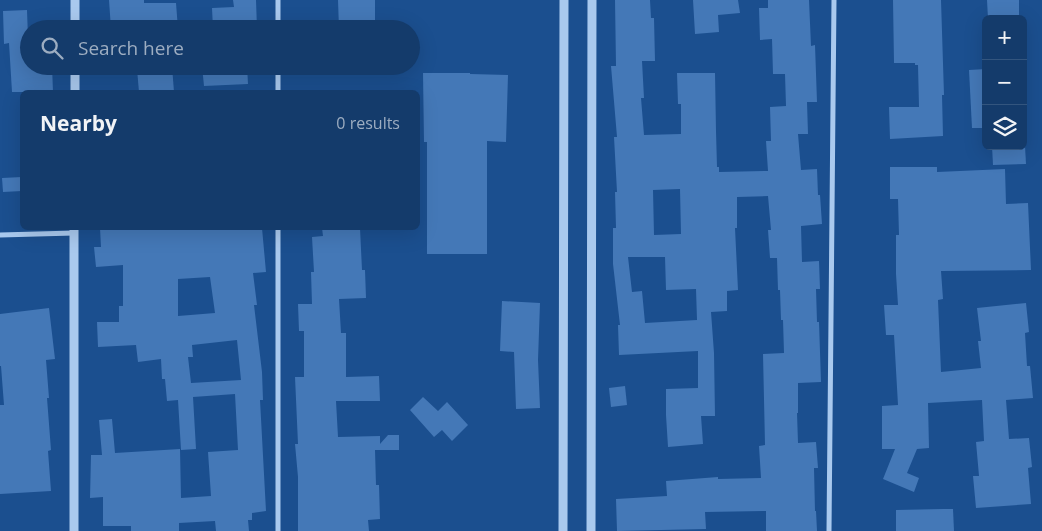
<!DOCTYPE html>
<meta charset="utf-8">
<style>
:root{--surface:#143b6b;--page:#214673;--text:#f1f3f6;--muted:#9dadc1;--line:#33557e}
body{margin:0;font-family:"Open Sans",sans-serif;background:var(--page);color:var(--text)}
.controls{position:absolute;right:15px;top:15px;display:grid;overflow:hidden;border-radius:8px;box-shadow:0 5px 20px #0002}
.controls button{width:45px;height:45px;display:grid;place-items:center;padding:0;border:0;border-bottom:1px solid var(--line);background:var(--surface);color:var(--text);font:25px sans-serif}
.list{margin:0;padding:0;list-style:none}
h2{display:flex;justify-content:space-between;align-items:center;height:65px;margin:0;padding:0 20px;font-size:21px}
h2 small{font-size:16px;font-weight:400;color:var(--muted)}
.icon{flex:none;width:28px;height:28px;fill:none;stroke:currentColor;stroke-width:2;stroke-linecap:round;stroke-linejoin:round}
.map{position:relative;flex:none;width:1042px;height:531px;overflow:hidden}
.search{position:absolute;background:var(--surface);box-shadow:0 5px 20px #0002;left:20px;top:20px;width:400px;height:55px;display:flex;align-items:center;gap:12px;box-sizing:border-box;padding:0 18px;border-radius:28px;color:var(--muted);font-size:19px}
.panel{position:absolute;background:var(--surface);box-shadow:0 5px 20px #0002;left:20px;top:90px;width:400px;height:140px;border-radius:8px}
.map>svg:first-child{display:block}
.building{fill:#4478b7;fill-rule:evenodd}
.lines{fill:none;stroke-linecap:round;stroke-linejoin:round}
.minor{stroke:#a9c9ee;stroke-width:5}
.tertiary{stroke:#a9c9ee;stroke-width:9}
</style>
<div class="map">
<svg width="1042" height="531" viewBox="0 0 1042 531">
<rect width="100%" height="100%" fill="#1b4f8f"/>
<g class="building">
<path d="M109 0H144V3H176L178 29H111Z"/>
<path d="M233 0H256L257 29H213L212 8 234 7Z"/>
<path d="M338 0H375V21H368V29H339Z"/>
<path d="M615 0H650L651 18H654L655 61H642L644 98H641L644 135 681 134V104H678L677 73H715L716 131 717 167H719V172L768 171 766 141H771L770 107 786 106 785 74H773L772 39 760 40 759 8H768V0H809L811 46 815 45 817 102H807L808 134H798L801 170 817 169 818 195H820L822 224 801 226 802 262 819 261 820 289H816L817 322H819L821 382 798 383V413H797L798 443 816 442 818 468H814L815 511H816L817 531H766V511L705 512 706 529 617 531 616 499 667 496 666 481 718 477V479L761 478 759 446 765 445 763 354 784 353 783 320H781L780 290H778L777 258H770L768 230H771L768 196 737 197V228H735L738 290 727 291V311L711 312 714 353 715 416H701L703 444 668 447 666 415V389L698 388V351L619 355 618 325H620L613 264V228H616L615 192H617L614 137H617L611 66H616ZM680 189 681 234 654 235 653 190ZM628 257H665L666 290 696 289 697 320 645 323 642 291 632 292Z"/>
<path d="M693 0H738L740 13 718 15 719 32 695 34Z"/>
<path d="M893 0H941L944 95H942L943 136 890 139 889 107H919L918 65H915V63H894Z"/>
<path d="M987 0H1019V19H988Z"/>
<path d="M27 10 29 66H52L53 92H12L9 43 4 44 3 11Z"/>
<path d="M162 66H172L174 92H139L137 69Z"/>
<path d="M202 66H247L248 84 204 86Z"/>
<path d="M986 69V128H972L969 70Z"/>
<path d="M423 73H470V74L508 75 506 142 487 141V254H427V142H424Z"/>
<path d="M992 146H1025L1026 164 993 165Z"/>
<path d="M890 167H937V172L1005 169 1006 204 1028 203 1031 270 941 271 943 299 938 300 941 372 981 368 978 341H981L977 308 1026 303 1029 332 1025 333 1027 366H1030L1033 398 1006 400 1009 439 1029 438 1032 467 1028 468 1031 504 976 508 973 476H979L976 442 984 441 982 400 928 403 929 448 917 449 907 473 919 478 914 492 883 479 895 449H882V406L898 405 894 335H886L884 305H898L896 274V235H899L898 199H890Z"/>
<path d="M22 177V191L3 192 2 178Z"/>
<path d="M100 228H262L266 272 253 273 257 305H254L262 372 263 400H260L266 511 252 513V520H248L249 531H216L215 521 179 523V531H131V526H103V497L90 498 91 455H102L99 420 112 419 115 453 180 449 181 498 211 496 208 452 238 450 235 394 193 397 196 449 181 450 178 400 167 401 165 379H162L161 359 138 362 136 345 98 347 97 322H119V306H123V265L96 267 94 247H101ZM210 277 215 313 178 316V279ZM237 340 241 380 191 383 188 357H193L192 345Z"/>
<path d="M322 228H360L362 270H365L366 298 339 299 341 333H346V377L379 376 380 401H336L338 437 380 436V444L388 435H399V450H375L376 485H379L380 519 368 520 369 531H298V477L295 444H298L295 377H304V331H299L298 304H312L311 272H314L312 237 323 236Z"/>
<path d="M502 301 540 303 538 360 540 408 516 409 514 352 500 351Z"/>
<path d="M49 308 55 359 46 360 49 398H47L51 450 48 451 51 491 0 494V405H4L1 366H0V314Z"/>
<path d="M625 386 627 405 611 407 609 388Z"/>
<path d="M423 397 438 411 447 402 468 425 452 441 442 430 434 437 410 410Z"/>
<path d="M943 509H953L954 531H896V510Z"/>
</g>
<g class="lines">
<g class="minor">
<path d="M278 0V29"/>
<path d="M278 66V92"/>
<path d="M278 228V531"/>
<path d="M0 235 74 233"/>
<path d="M829 531 834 0"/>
</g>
<g class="tertiary">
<path d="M75 29V0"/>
<path d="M75 92V66"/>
<path d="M74 228V531"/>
<path d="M563 531 564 0"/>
<path d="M591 531 592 0"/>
</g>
</g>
</svg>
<div class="controls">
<button>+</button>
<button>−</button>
<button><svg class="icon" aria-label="layers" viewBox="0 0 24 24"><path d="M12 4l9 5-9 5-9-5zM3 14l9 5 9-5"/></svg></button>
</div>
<div class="search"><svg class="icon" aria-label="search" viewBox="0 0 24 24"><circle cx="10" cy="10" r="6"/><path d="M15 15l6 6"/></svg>Search here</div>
<section class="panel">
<h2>Nearby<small>0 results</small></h2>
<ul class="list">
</ul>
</section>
</div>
